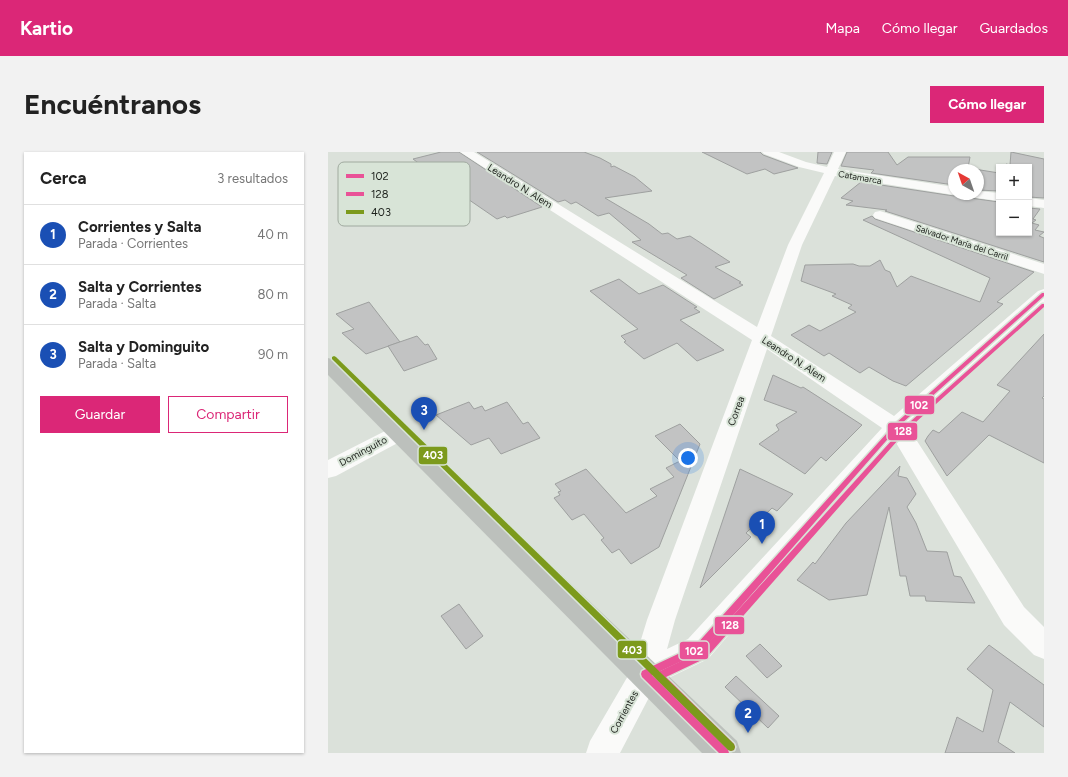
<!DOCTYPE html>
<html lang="es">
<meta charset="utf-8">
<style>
:root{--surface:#fff;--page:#f2f2f2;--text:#222;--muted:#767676;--line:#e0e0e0;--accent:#db2777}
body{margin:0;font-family:Figtree,sans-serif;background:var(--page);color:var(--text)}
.controls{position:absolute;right:12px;top:12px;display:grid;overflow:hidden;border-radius:0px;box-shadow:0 1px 3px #0004}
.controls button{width:36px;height:36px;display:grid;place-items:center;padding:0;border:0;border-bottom:1px solid var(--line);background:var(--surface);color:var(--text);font:20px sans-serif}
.compass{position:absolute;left:620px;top:12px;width:36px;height:36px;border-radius:50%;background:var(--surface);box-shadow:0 1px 3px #0004;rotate:320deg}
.you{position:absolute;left:360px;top:306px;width:14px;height:14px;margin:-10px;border:3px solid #fff;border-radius:50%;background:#1a73e8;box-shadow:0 0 0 6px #1a73e833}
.badge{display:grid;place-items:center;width:26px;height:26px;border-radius:50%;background:var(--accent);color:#fff;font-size:13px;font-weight:700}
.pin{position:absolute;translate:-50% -33px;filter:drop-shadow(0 1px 2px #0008)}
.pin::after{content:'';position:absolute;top:21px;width:14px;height:12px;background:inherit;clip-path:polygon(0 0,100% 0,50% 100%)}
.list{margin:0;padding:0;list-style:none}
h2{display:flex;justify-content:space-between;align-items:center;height:52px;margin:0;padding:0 16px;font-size:17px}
h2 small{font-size:13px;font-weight:400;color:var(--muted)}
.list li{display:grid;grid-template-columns:26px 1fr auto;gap:12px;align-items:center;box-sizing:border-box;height:60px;padding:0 16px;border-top:1px solid var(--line)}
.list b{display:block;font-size:15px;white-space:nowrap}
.list p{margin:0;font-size:13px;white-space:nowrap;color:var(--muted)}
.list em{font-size:13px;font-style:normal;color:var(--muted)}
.actions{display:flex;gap:8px;padding:12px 16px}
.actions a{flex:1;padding:9px 0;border:1px solid var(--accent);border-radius:0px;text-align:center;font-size:14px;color:var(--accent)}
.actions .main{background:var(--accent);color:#fff}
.map{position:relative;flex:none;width:716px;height:601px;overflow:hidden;border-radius:0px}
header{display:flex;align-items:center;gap:24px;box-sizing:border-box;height:56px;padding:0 20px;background:var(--accent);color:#fff}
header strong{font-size:19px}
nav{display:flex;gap:22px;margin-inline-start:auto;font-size:14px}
.intro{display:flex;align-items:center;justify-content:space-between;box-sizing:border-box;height:96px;padding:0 24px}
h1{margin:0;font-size:28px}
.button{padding:10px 18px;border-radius:0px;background:var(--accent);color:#fff;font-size:14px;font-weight:700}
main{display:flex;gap:24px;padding:0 24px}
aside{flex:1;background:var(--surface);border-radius:0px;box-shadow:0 1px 3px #0004}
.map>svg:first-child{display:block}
.building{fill:#c2c3c3;stroke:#9ea09f}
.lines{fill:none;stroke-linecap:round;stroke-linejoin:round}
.street{fill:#fafaf9;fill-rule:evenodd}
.secondary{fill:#bcc0bc;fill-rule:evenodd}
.bus-1-casing{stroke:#d8e4d7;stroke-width:3}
.bus-2-casing{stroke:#d8e4d7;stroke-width:3}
.bus-3-casing{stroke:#d8e4d7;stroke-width:3}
.bus-1{fill:#e95297;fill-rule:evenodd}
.bus-2{fill:#e95297;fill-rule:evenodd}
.bus-3{fill:#7c9a1c;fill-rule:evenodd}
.labels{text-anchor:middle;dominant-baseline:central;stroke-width:4;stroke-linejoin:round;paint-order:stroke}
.far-street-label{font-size:9px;fill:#1d211c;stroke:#d8e4d7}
.street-label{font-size:10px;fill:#1d211c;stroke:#d8e4d7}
.key{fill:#d8e4d7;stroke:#a0aa9f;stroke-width:1}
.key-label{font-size:11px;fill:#1d211c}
.line-badge{stroke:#d8e4d7;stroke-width:1.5}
.badge-label{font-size:11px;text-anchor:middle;font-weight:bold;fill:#fff}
</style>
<header>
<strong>Kartio</strong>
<nav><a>Mapa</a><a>Cómo llegar</a><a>Guardados</a></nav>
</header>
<div class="intro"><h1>Encuéntranos</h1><a class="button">Cómo llegar</a></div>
<main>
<aside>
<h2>Cerca<small>3 resultados</small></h2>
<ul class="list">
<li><span class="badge" style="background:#1a4fb4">1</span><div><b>Corrientes y Salta</b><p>Parada · Corrientes</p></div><em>40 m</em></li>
<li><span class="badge" style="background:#1a4fb4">2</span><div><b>Salta y Corrientes</b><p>Parada · Salta</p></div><em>80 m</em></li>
<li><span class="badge" style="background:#1a4fb4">3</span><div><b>Salta y Dominguito</b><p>Parada · Salta</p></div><em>90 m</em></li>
</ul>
<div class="actions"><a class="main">Guardar</a><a>Compartir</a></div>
</aside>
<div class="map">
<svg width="716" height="601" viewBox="0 0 716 601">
<rect width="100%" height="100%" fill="#dbe1da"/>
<g class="building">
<path d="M113 0H131L214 55 179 66 177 64 169 67 115 30H116L85 7Z"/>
<path d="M149 0H256L272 6 283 12V15L286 14 307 25 324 39 277 46 321 72 334 82 340 81 349 87 362 84 402 110 387 115 413 130 411 131 415 133 386 147 353 126 359 123 304 90 313 88 281 61 270 64 248 50 243 52 237 48 230 50Z"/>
<path d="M374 0H432L435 3 470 16 446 22 437 17 419 22Z"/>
<path d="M490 0H504L499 12 489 11Z"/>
<path d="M519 0H560L569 13 580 5H642L640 16 671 21V39L650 38V18H626V33L543 21 546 18 513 14Z"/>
<path d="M683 0 716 7V46L701 45V15H678V12L682 13Z"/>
<path d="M533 30 626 44 630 42H640L642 46 671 50V81H701V56L712 57 705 67 708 68 704 71 711 73 707 78 716 80 711 84 716 86V110L557 59 559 58 518 53 525 49 513 46Z"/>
<path d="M544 64 547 67 706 120 669 150 675 152 578 234 565 229 541 215 532 221 501 201 496 204 463 183 481 173 492 179 528 160 520 156 524 153 504 144 508 142 473 129 477 113 525 112 531 114H542L552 108 557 118 562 120 569 135 583 124 652 150 662 126 535 68Z"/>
<path d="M291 127 311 142 335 133 369 155 366 156 372 160 352 168 396 198 369 209 349 191 316 207 296 190 298 189 293 184 310 177 262 139Z"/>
<path d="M41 150 72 190 38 202 14 181 26 177 8 162Z"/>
<path d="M716 182V244L714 246 716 247V311L661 283 619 324 597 289 600 284 605 278 611 281 634 260 655 270 682 239 669 233Z"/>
<path d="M89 184 97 193 100 192 109 207 76 219 60 194Z"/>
<path d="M445 223 473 236 475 235 534 273 498 309 493 305 477 322 431 292 451 278 448 273 469 260 436 248Z"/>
<path d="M141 250 146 257 154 254 157 259 179 250 195 272 200 270 212 286 173 302 161 286 143 293 108 263Z"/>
<path d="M352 272 372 292 331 395 303 412 291 397 284 401 273 388 276 386 256 362 244 368 226 346 232 343 230 340 233 339 227 332 258 317 298 361 329 344 322 337 346 325 338 316 352 309 327 284Z"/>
<path d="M572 314 570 324 579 326 588 342 579 355 588 371 599 399 619 400 626 424 633 425 647 451 598 449 597 444H582L578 424H572L561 355 539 443 501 448 469 428 485 410 487 412 518 371Z"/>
<path d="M412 317 465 342 449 359 444 356 418 381 423 385 372 436Z"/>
<path d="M131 452 155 484 138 497 113 464Z"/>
<path d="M432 492 454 514 439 526 418 504Z"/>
<path d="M661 493 716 533V575L682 550 670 590 687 601H617L629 565 655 580 665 538 639 517Z"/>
<path d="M408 524 451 564 440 576 397 535Z"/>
</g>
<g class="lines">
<g class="street">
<path d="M132 0H146L429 175 460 93 496 21 471 15 436 2 434 0H451L478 10 499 15 506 0H518L510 17 626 35V42H629L626 43 507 24 474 93 443 184 566 264 710 139 716 137V151L580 275 696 455 716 475V507L706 503 676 473 567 289 380 507 328 532 292 601H258L262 589 304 517 319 468 424 188ZM439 197 554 276 360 487 339 497 347 468Z"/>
<path d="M650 39 671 41V49L642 45 641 42H650Z"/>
<path d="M701 46 716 48V56L701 54Z"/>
<path d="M552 59 716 112V122L547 66 545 63 547 60Z"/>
<path d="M71 274 79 276 82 281 79 286 8 324 0 326V308L63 276Z"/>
</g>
<path class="secondary" d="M0 206 7 208 409 589 413 601H374L0 223Z"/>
<g class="bus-1-casing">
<path id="bus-1" d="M714 141H716V144L572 273 373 500 324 523 400 598 401 601H391L314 525 313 522 314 519 367 494 568 271Z"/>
</g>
<g class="bus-2-casing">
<path id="bus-2" d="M714 152H716V155L578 279 378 506 338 525 406 592 407 595 406 598 403 599 400 598 328 527 327 524 328 521 372 500 574 277Z"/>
</g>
<g class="bus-3-casing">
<path id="bus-3" d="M6 204 8 205 406 592 407 595 406 598 403 599 400 598 4 207V205Z"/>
</g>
<use href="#bus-1" class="bus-1"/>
<use href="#bus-2" class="bus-2"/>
<use href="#bus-3" class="bus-3"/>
</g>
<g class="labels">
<g class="far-street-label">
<text transform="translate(532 25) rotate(10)">Catamarca</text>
<text transform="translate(634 90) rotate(18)">Salvador María del Carril</text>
</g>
<g class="street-label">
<text transform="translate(192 34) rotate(32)">Leandro N. Alem</text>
<text transform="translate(466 207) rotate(33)">Leandro N. Alem</text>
<text transform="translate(408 259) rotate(-70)">Correa</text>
<text transform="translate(35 299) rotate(-28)">Dominguito</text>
<text transform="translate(296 560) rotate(-61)">Corrientes</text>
</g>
</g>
<rect x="10" y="10" width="132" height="64" rx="6" class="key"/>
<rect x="18" y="22" width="18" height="4" fill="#e95297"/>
<rect x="18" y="40" width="18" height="4" fill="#e95297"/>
<rect x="18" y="58" width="18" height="4" fill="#7c9a1c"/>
<g class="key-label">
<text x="43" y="28">102</text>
<text x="43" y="46">128</text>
<text x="43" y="64">403</text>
</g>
<g class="line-badge">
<rect x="576" y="243" width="31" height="20" rx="4" fill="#e95297"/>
<rect x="559" y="270" width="31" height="19" rx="4" fill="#e95297"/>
<rect x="90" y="294" width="30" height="19" rx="4" fill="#7c9a1c"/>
<rect x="386" y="464" width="31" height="19" rx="4" fill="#e95297"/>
<rect x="289" y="488" width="30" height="19" rx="4" fill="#7c9a1c"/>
<rect x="351" y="489" width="30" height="19" rx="4" fill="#e95297"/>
</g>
<g class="badge-label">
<text x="591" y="257">102</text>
<text x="575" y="283">128</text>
<text x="105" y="307">403</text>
<text x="402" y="477">128</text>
<text x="304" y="502">403</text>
<text x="366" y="503">102</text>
</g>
</svg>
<div class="controls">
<button>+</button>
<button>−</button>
</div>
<svg class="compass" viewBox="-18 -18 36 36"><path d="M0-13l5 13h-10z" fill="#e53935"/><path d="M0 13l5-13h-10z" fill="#767676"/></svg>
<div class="you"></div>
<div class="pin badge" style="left:434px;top:392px;background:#1a4fb4">1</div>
<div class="pin badge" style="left:420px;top:581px;background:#1a4fb4">2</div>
<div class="pin badge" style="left:96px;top:278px;background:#1a4fb4">3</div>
</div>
</main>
